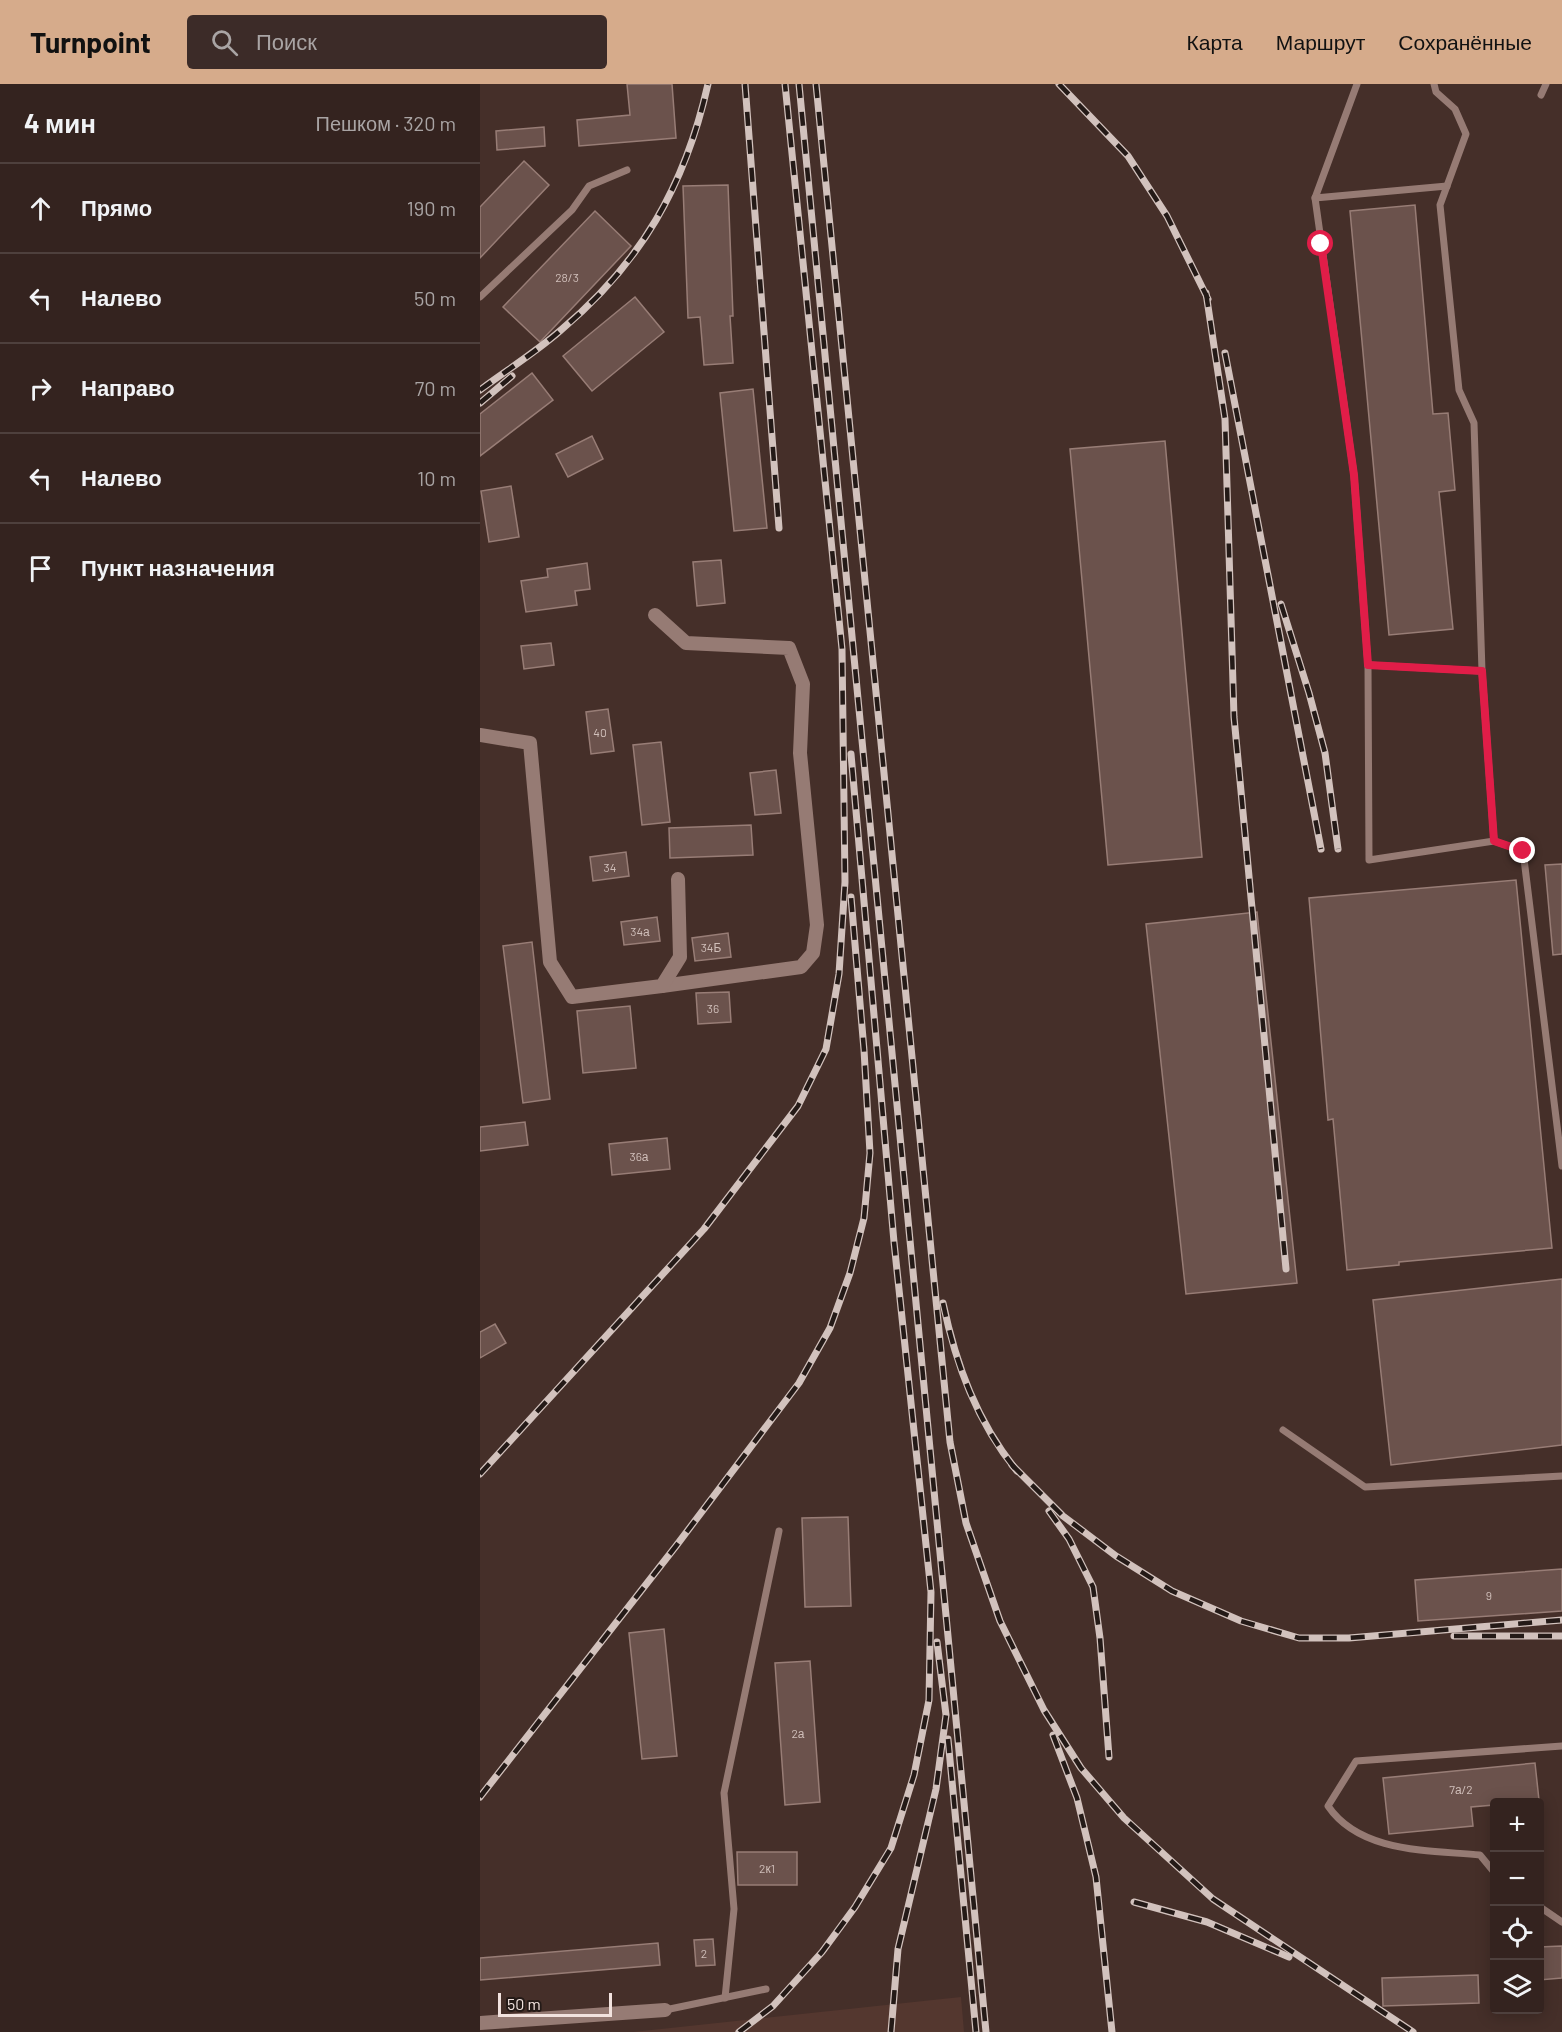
<!DOCTYPE html>
<html lang="ru">
<meta charset="utf-8">
<style>
:root{--surface:#34231f;--page:#3c2b28;--text:#f1f3f6;--muted:#a9a4a4;--line:#4e403d;--accent:#d6ab8b}
body{margin:0;font-family:Barlow,sans-serif;background:var(--page);color:var(--text)}
.controls{position:absolute;right:18px;bottom:18px;display:grid;overflow:hidden;border-radius:6px;box-shadow:0 3px 15px #0003}
.controls button{width:54px;height:54px;display:grid;place-items:center;padding:0;border:0;border-bottom:2px solid var(--line);background:var(--surface);color:var(--text);font:30px sans-serif}
.scale{position:absolute;left:18px;bottom:15px;width:114px;box-sizing:border-box;padding-left:6px;border:3px solid #f2e3df;border-top:0;font-size:16px;line-height:21px;white-space:nowrap;color:#f2e3df;-webkit-text-stroke:4px #241a17;paint-order:stroke}
.stop{position:absolute;width:18px;height:18px;margin:-14px;border:4px solid #e11d48;border-radius:50%;background:#fff}
.stop.end{background:#e11d48;border-color:#fff;box-shadow:0 2px 6px #0008}
.list{margin:0;padding:0;list-style:none}
h2{display:flex;justify-content:space-between;align-items:center;height:78px;margin:0;padding:0 24px;font-size:26px}
h2 small{font-size:20px;font-weight:400;color:var(--muted)}
.list li{display:grid;grid-template-columns:39px 1fr auto;gap:18px;align-items:center;box-sizing:border-box;height:90px;padding:0 24px;border-top:2px solid var(--line)}
.list b{display:block;font-size:22px;white-space:nowrap}
.list em{font-size:20px;font-style:normal;color:var(--muted)}
.icon{flex:none;width:33px;height:33px;fill:none;stroke:currentColor;stroke-width:2;stroke-linecap:round;stroke-linejoin:round}
.map{position:relative;flex:none;width:1082px;height:1948px;overflow:hidden}
header{display:flex;align-items:center;gap:36px;box-sizing:border-box;height:84px;padding:0 30px;background:var(--accent);color:#111}
header strong{font-size:28px}
nav{display:flex;gap:33px;margin-inline-start:auto;font-size:21px}
.search{width:420px;height:54px;background:var(--page);display:flex;align-items:center;gap:15px;box-sizing:border-box;padding:0 21px;border-radius:6px;color:var(--muted);font-size:22px}
main{display:flex}
aside{flex:1;background:var(--surface)}
.map>svg:first-child{display:block}
.built{fill:#54372f}
.building{fill:#6b524c;stroke:#987d76;stroke-width:1.5}
.lines{fill:none;stroke-linecap:round;stroke-linejoin:round}
.lane{stroke:#967b74;stroke-width:7}
.street{stroke:#967b74;stroke-width:14}
.rail-casing{stroke:#d2c2bd;stroke-width:7}
.rail{stroke:#241a17;stroke-width:4.5;stroke-dasharray:14;stroke-linecap:butt}
.route{stroke:#e11d48;stroke-width:8}
.labels{text-anchor:middle;dominant-baseline:central;stroke-width:4.5;stroke-linejoin:round;paint-order:stroke}
.number-label{font-size:12px;fill:#d0bfba}
</style>
<header>
<strong>Turnpoint</strong>
<div class="search"><svg class="icon" aria-label="search" viewBox="0 0 24 24"><circle cx="10" cy="10" r="6"/><path d="M15 15l6 6"/></svg>Поиск</div>
<nav><a>Карта</a><a>Маршрут</a><a>Сохранённые</a></nav>
</header>
<main>
<aside>
<h2>4 мин<small>Пешком · 320 m</small></h2>
<ul class="list">
<li><svg class="icon" aria-label="ahead" viewBox="0 0 24 24"><path d="M12 20V5M6 11l6-6 6 6"/></svg><div><b>Прямо</b></div><em>190 m</em></li>
<li><svg class="icon" aria-label="left" viewBox="0 0 24 24"><path d="M17 20v-9H6M10 6l-5 5 5 5"/></svg><div><b>Налево</b></div><em>50 m</em></li>
<li><svg class="icon" aria-label="right" viewBox="0 0 24 24"><path d="M7 20v-9h11M14 6l5 5-5 5"/></svg><div><b>Направо</b></div><em>70 m</em></li>
<li><svg class="icon" aria-label="left" viewBox="0 0 24 24"><path d="M17 20v-9H6M10 6l-5 5 5 5"/></svg><div><b>Налево</b></div><em>10 m</em></li>
<li><svg class="icon" aria-label="arrive" viewBox="0 0 24 24"><path d="M6 21V4h12l-3 4 3 4H6"/></svg><div><b>Пункт назначения</b></div></li>
</ul>
</aside>
<div class="map">
<svg width="1082" height="1948" viewBox="0 0 1082 1948">
<rect width="100%" height="100%" fill="#452f29"/>
<path class="built" d="M481 1913 484 1948H153Z"/>
<g class="building">
<path d="M147 0H192L196 54 99 62 97 36 150 31Z"/>
<path d="M64 43 65 62 17 66 16 47Z"/>
<path d="M44 77 69 101 0 174V123Z"/>
<path d="M248 101 253 232H250L253 279 224 281 220 233 208 234 203 102Z"/>
<path d="M935 121 953 330 968 329 975 406 959 408 973 545 909 551 870 127Z"/>
<path d="M115 127 151 162 60 258 23 223Z"/>
<path d="M155 213 184 248 112 307 83 272Z"/>
<path d="M52 289 73 316 0 372V330Z"/>
<path d="M273 305 287 444 254 447 240 309Z"/>
<path d="M112 352 123 375 88 393 76 370Z"/>
<path d="M685 357 722 773 628 781 590 365Z"/>
<path d="M31 402 39 453 9 458 1 407Z"/>
<path d="M241 476 245 519 217 522 213 478Z"/>
<path d="M107 479 110 505 95 507 97 521 46 528 41 497 68 493 67 485Z"/>
<path d="M71 559 74 581 44 585 41 562Z"/>
<path d="M128 625 134 667 111 670 106 628Z"/>
<path d="M181 658 190 738 162 741 153 661Z"/>
<path d="M296 686 301 729 275 731 270 689Z"/>
<path d="M271 741 273 771 190 774 189 744Z"/>
<path d="M146 768 149 792 113 797 110 773Z"/>
<path d="M1082 780V870L1073 871 1065 781Z"/>
<path d="M1036 796 1072 1164 919 1178V1181L867 1186 853 1035 848 1036 829 814Z"/>
<path d="M777 828 817 1199 706 1210 666 840Z"/>
<path d="M177 833 180 857 144 861 141 838Z"/>
<path d="M248 849 251 873 215 877 212 854Z"/>
<path d="M52 858 70 1015 43 1019 23 862Z"/>
<path d="M249 908 251 938 218 940 216 909Z"/>
<path d="M150 922 156 984 103 989 97 927Z"/>
<path d="M45 1038 48 1061 0 1067V1043Z"/>
<path d="M187 1054 190 1085 132 1091 129 1060Z"/>
<path d="M1082 1195V1361L911 1381 893 1216Z"/>
<path d="M15 1240 26 1259 0 1274V1248Z"/>
<path d="M368 1433 371 1522 325 1523 322 1434Z"/>
<path d="M1082 1485V1527L938 1537 935 1496Z"/>
<path d="M184 1545 197 1672 162 1675 149 1549Z"/>
<path d="M330 1577 340 1718 305 1721 295 1579Z"/>
<path d="M1055 1679 1059 1716 1014 1719V1721L991 1723 993 1742 909 1750 903 1694Z"/>
<path d="M257 1768H317V1801H258Z"/>
<path d="M233 1855 235 1881 216 1882 214 1856Z"/>
<path d="M178 1859 180 1881 0 1896V1874Z"/>
<path d="M1082 1862V1894L1059 1896V1863Z"/>
<path d="M998 1891 999 1919 903 1922 902 1894Z"/>
</g>
<g class="lines">
<g class="lane">
<path d="M877 0 835 114 874 391 888 581 1002 587"/>
<path d="M954 0 956 8 975 25 986 50 960 121 979 306 994 339 1002 587 1014 757"/>
<path d="M1061 11 1066 0"/>
<path d="M835 114 967 102"/>
<path d="M0 213 92 126 109 102 147 86"/>
<path d="M888 581 889 776 1014 757 1043 767 1082 1082"/>
<path d="M803 1346 885 1403 1082 1392"/>
<path d="M1014 1788 1000 1771C948 1766 880 1769 848 1722L876 1677 1082 1662"/>
<path d="M1060 1823 1082 1838"/>
<path d="M245 1914 254 1825 244 1709 299 1447"/>
<path d="M185 1926 286 1905"/>
</g>
<g class="street">
<path d="M175 531 206 559 309 564 323 600 320 669 337 841 333 869 321 883 182 902"/>
<path d="M0 651 50 659 70 878 92 913 182 902 200 873 198 795"/>
<path d="M0 1939 185 1926"/>
</g>
<g class="rail-casing">
<g id="rail">
<path d="M265 0 299 444"/>
<path d="M319 0 506 1948"/>
<path d="M336 0 470 1358 486 1439 520 1537 564 1626 601 1684 644 1734 733 1815 933 1948"/>
<path d="M579 0 648 72 687 132 728 215"/>
<path d="M726 209 745 335 754 633 806 1185"/>
<path d="M745 269 841 765"/>
<path d="M0 306C27 286 56 268 81 246 161 179 205 102 228 0"/>
<path d="M0 319 32 292"/>
<path d="M801 520 829 609 845 669 858 765"/>
<path d="M463 1219C476 1281 497 1338 537 1387"/>
<path d="M532 1381 583 1432 636 1472 692 1507 761 1537 819 1554H869L1082 1536"/>
<path d="M0 1390 224 1145 318 1022 346 965 359 890 365 798 362 565 305 0"/>
<path d="M569 1427 589 1455 613 1503 620 1554 629 1673"/>
<path d="M974 1552H1082"/>
<path d="M573 1651 597 1714 616 1793 632 1948"/>
<path d="M468 1655 496 1948"/>
<path d="M0 1713 196 1462 319 1299 350 1244 370 1189 384 1134 390 1069 384 966 371 813"/>
<path d="M654 1818 727 1838 809 1873"/>
<path d="M259 1948 293 1922 342 1868 375 1823 411 1764 434 1691 449 1616 451 1508 414 1158 371 670"/>
<path d="M411 1948 418 1865 456 1705 466 1631 457 1558"/>
</g>
</g>
<use href="#rail" class="rail"/>
</g>
<g class="lines">
<path class="route" d="M841 160 874 391 888 581 1002 587 1014 757 1043 767"/>
</g>
<g class="labels">
<g class="number-label">
<text x="87" y="193">28/3</text>
<text x="120" y="648">40</text>
<text x="130" y="783">34</text>
<text x="160" y="847">34а</text>
<text x="231" y="863">34Б</text>
<text x="233" y="924">36</text>
<text x="159" y="1072">36а</text>
<text x="1009" y="1511">9</text>
<text x="318" y="1649">2а</text>
<text x="981" y="1705">7а/2</text>
<text x="287" y="1784">2к1</text>
<text x="224" y="1869">2</text>
</g>
</g>
</svg>
<div class="controls">
<button>+</button>
<button>−</button>
<button><svg class="icon" aria-label="locate" viewBox="0 0 24 24"><circle cx="12" cy="12" r="6"/><path d="M12 2v4M12 18v4M2 12h4M18 12h4"/></svg></button>
<button><svg class="icon" aria-label="layers" viewBox="0 0 24 24"><path d="M12 4l9 5-9 5-9-5zM3 14l9 5 9-5"/></svg></button>
</div>
<div class="scale">50 m</div>
<div class="stop" style="left:841px;top:160px"></div>
<div class="stop end" style="left:1043px;top:767px"></div>
</div>
</main>
